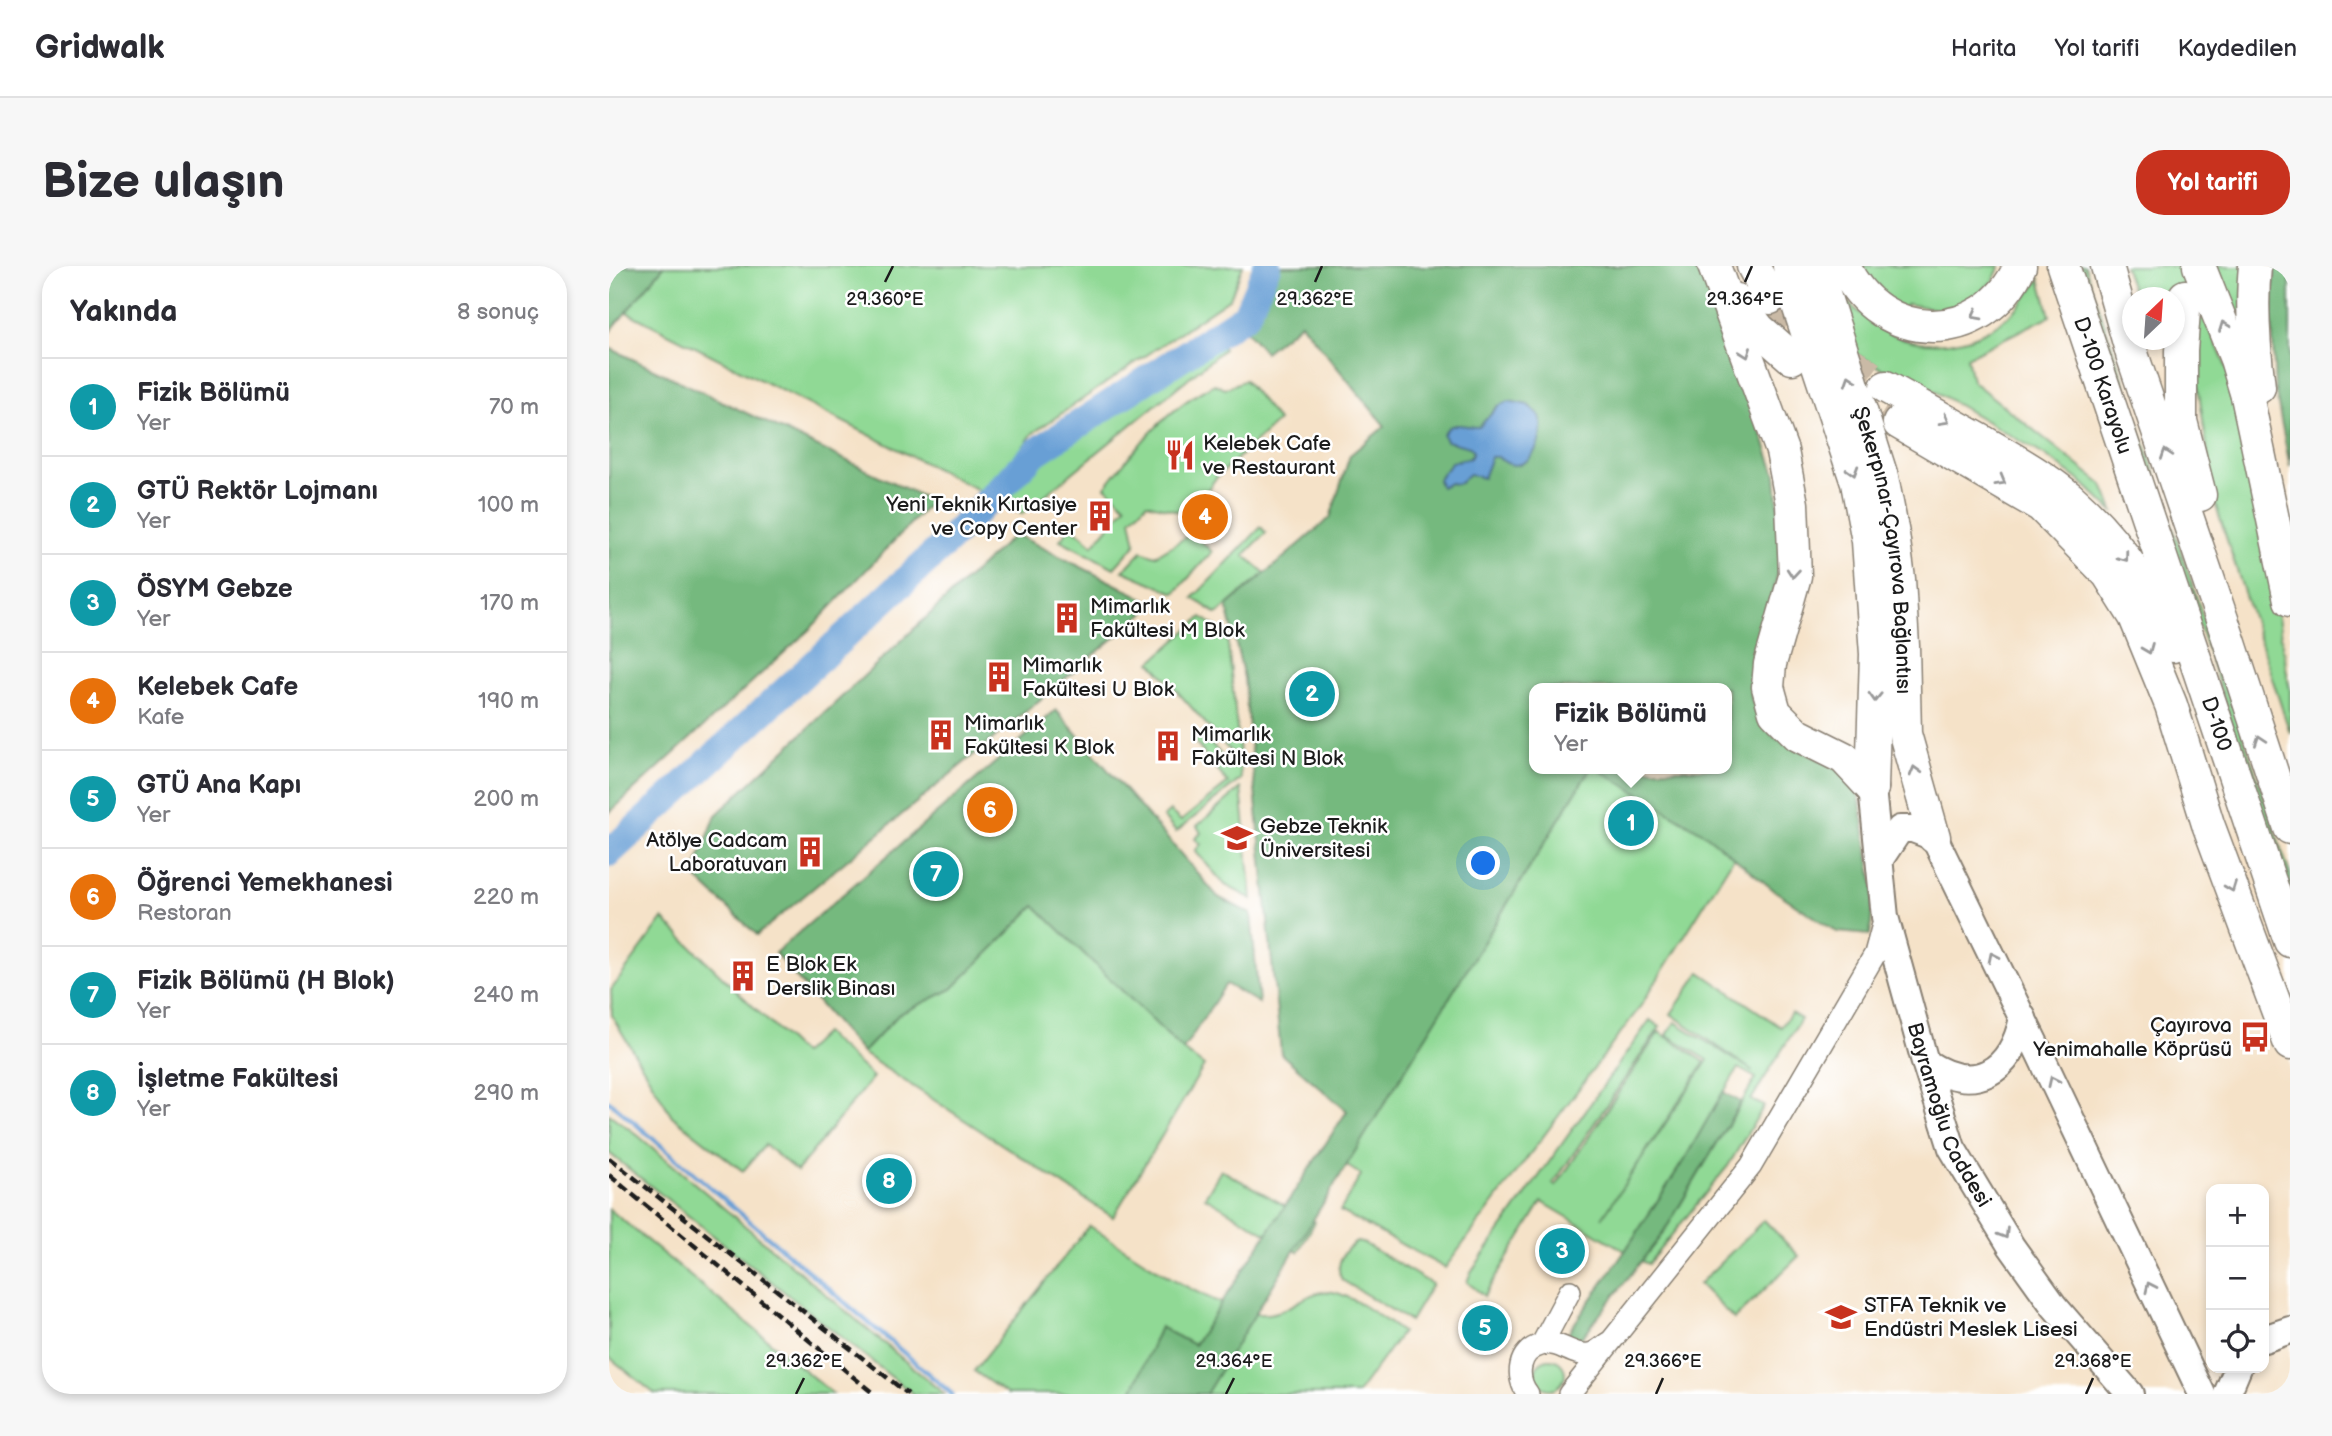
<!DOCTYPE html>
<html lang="tr">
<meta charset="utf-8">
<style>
:root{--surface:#fff;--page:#f7f7f7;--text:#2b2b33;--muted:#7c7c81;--line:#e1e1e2;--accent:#c8321e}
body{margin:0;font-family:"Balsamiq Sans",sans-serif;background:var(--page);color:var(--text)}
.controls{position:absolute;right:21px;bottom:21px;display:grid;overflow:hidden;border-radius:14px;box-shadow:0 4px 10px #0003}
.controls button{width:63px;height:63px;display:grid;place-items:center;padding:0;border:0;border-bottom:2px solid var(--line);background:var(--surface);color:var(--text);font:35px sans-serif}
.compass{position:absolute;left:1513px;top:21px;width:63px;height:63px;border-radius:50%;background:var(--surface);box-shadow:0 4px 10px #0003;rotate:25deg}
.you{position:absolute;left:875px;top:598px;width:24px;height:24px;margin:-18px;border:5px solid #fff;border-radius:50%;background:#1a73e8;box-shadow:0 0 0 10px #1a73e833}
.badge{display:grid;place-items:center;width:46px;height:46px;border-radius:50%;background:var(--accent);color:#fff;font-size:23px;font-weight:700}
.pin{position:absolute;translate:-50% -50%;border:4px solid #fff;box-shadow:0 2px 7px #0006}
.popup{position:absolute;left:920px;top:417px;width:203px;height:91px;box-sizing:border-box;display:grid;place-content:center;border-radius:14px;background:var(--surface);filter:drop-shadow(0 2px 5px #0005);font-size:23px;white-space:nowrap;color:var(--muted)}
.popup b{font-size:26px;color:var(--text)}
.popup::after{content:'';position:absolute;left:50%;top:100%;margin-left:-14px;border:14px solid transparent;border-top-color:var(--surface)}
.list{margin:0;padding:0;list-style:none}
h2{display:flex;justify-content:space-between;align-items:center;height:91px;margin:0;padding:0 28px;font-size:30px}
h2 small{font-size:23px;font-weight:400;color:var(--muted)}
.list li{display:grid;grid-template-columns:46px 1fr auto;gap:21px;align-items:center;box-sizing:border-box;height:98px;padding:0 28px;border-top:2px solid var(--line)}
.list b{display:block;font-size:26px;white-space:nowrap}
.list p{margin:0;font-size:23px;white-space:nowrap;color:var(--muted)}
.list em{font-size:23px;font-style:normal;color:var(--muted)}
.icon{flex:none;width:38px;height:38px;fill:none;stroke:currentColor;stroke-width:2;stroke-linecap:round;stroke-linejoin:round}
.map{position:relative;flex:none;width:1681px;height:1128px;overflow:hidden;border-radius:28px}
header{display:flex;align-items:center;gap:42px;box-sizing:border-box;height:98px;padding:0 35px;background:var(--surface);border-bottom:2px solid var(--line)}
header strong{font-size:33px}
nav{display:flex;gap:38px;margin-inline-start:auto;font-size:24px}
.intro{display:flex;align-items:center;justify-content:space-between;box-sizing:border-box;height:168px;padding:0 42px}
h1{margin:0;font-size:49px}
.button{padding:18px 32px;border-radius:28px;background:var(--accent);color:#fff;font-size:24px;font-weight:700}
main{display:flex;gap:42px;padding:0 42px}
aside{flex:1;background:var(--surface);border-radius:28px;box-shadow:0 4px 10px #0003}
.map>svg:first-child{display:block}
.green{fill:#90d995;stroke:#567a58;stroke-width:2}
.forest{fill:#74b97e;stroke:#486a4d;stroke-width:2}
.water{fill:#679fd5;stroke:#425e78;stroke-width:2}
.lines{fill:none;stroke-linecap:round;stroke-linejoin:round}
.stream{stroke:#679fd5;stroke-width:4.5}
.river{stroke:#679fd5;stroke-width:28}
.highway-tunnel{stroke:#cabaa6;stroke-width:32;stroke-dasharray:32 16;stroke-linecap:butt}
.minor-casing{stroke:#887f72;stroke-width:24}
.major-casing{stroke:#887f72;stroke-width:30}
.highway-casing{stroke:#887f72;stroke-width:35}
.minor{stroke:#fff;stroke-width:21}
.major{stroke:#fff;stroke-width:26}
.highway{stroke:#fff;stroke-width:32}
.rail{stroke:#1c1c1c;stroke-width:4.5;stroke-dasharray:10 5;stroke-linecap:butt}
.oneway{stroke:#999}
.ticks{fill:none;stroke:#1c1c1c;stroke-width:2.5}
.labels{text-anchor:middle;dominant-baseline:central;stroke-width:5;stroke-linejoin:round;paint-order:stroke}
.street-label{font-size:21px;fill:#1c1c1c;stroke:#fff}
.poi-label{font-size:21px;fill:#1c1c1c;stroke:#fff;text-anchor:start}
.ticks-label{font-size:18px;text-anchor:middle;fill:#1c1c1c;stroke:#fff;stroke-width:5;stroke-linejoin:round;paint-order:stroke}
</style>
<header>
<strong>Gridwalk</strong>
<nav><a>Harita</a><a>Yol tarifi</a><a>Kaydedilen</a></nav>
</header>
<div class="intro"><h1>Bize ulaşın</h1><a class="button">Yol tarifi</a></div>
<main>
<aside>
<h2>Yakında<small>8 sonuç</small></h2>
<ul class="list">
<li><span class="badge" style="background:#0f9aa8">1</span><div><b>Fizik Bölümü</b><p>Yer</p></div><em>70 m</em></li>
<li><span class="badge" style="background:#0f9aa8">2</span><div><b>GTÜ Rektör Lojmanı</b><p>Yer</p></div><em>100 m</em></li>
<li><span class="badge" style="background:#0f9aa8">3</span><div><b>ÖSYM Gebze</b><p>Yer</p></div><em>170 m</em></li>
<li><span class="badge" style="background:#e8710a">4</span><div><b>Kelebek Cafe</b><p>Kafe</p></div><em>190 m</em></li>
<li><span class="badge" style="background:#0f9aa8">5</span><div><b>GTÜ Ana Kapı</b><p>Yer</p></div><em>200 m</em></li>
<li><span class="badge" style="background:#e8710a">6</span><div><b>Öğrenci Yemekhanesi</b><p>Restoran</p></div><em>220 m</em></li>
<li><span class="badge" style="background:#0f9aa8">7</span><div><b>Fizik Bölümü (H Blok)</b><p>Yer</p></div><em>240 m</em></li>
<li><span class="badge" style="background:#0f9aa8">8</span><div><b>İşletme Fakültesi</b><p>Yer</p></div><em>290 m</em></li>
</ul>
</aside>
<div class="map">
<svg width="1681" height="1128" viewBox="0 0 1681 1128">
<rect width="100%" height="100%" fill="#fff"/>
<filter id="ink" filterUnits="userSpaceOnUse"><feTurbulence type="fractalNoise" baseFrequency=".0143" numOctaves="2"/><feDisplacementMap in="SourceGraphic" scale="14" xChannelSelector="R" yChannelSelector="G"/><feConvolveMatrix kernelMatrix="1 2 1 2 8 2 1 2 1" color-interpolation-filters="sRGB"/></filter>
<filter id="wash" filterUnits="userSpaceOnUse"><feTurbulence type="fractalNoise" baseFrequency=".00686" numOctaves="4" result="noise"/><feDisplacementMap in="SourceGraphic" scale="28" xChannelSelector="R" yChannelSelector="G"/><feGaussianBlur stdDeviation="1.57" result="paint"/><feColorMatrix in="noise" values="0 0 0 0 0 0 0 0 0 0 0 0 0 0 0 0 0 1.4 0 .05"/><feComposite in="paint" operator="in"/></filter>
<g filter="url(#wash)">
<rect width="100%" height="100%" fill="#f5e2c8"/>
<g class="green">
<path d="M55 0H634L621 32 424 167 379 229 17 46Z"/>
<path d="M1249 0H1391L1384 15 1367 29 1348 40 1327 43 1298 38 1294 44 1270 28Z"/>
<path d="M1470 0H1476L1681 609V631Z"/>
<path d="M1515 0H1575L1625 120 1646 210 1681 425V467L1606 237 1576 30 1559 26 1558 31H1526Z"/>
<path d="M1602 0H1635L1633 70Z"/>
<path d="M1431 13 1441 50 1358 91 1363 115 1494 219 1505 247 1473 216 1435 189 1310 116 1306 120 1246 88 1227 38 1237 35C1250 46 1266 62 1281 68 1325 86 1368 78 1403 47 1414 37 1422 24 1431 13Z"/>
<path d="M607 68 615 83 413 248 386 235 439 181Z"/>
<path d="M636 114 669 155 607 212 581 248 538 237 522 253 527 278 505 302 451 274 462 260 484 279 517 240 496 221C526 182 560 140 606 118L616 123Z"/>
<path d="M652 261 657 267 635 289 656 307 608 348 584 332Z"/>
<path d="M584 267 603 286 566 327 514 305 533 285 546 290Z"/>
<path d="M593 351 618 369 631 491 621 485 542 396Z"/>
<path d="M593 467 619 497 631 500 632 513 567 566 554 551 561 545 572 555 619 517 584 474Z"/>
<path d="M981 503H989L1096 568 1125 591 1031 741 836 1002 731 945 752 909 737 899Z"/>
<path d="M632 522 643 633 616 619 586 585 592 578 586 573 592 567 588 560Z"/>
<path d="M426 639 574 784 595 800 504 951 253 787 290 748 343 723Z"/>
<path d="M54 653 193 788 215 767 264 811 188 905 156 879 134 905 63 850 3 750 2 724Z"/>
<path d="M1091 706 1172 761 1182 747 1192 753 1142 834 1155 840 1119 900 1039 998 1032 995 1055 966 1147 812 1129 802 1077 891 1016 985 933 936 875 1030 858 1016 862 1006 1041 754 1051 761 944 918 947 920 1050 766 1096 796 993 952 1099 794 1058 769 1066 756 1144 805 1062 748Z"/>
<path d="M0 848 26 867 335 1128H304L0 887Z"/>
<path d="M612 904 706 956 689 986 596 931Z"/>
<path d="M0 943 224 1128H46L0 1091Z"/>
<path d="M1155 954 1190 990 1125 1053 1090 1018Z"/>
<path d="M480 960C531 991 586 1034 644 1047 679 1055 695 1021 724 1026 745 1030 775 1054 793 1066L748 1128H398L365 1105Z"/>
<path d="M748 976 756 978 823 1018 801 1055 733 1014C725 1000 734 983 748 976Z"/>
<circle cx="941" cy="1108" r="15"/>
</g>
<g class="forest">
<path d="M0 0H55L0 67Z"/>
<path d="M658 0H1095L1167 209 1173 287 1142 431 1149 450 1165 471 1228 502 1249 522 1265 622 1261 669 1228 666 1166 625 1096 568 989 503H1118V422H926V503H981L597 1128H522L551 1061 585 1079 738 845 672 788 635 412 618 340 721 252 741 189 776 160 692 57 656 86 628 55 637 49Z"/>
<path d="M1666 0H1681V201L1666 123 1663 55Z"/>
<path d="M0 82 323 235 201 363 0 547Z"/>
<path d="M406 268 546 338 148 669 84 609 107 549Z"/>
<path d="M447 444 609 631 642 648 650 737 617 718 574 784 426 640 343 723 290 748 253 787 166 687Z"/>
<path d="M1114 826 1132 836 1055 966 971 1074 959 1067 1016 985 1077 891Z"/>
</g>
<path class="water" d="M900 135 919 139 931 150C938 176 916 216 889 191H882L874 212 860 208C850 215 855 220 841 217L832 221 829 214C832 206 840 204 842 196L861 192 864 186 861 181 837 175 834 169C841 152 857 162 870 161L889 140Z"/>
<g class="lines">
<path class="stream" d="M0 835 343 1128"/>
<path class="river" d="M0 587 340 274 427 186 637 49 658 0"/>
</g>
</g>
<g filter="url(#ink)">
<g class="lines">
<g class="highway-tunnel">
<path d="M1161 32 1185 57 1277 121"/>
<path d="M1232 122 1290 157"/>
</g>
<g class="minor-casing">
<g id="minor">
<path d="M933 1078 961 1025"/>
<path d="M919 1128C906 1111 909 1085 932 1079 951 1073 962 1091 980 1088 987 1087 993 1081 999 1077"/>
<path d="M960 1128 1142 900 1266 688 1276 651"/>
</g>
</g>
<g class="major-casing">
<g id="major">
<path id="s1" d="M1263 522 1276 651 1316 796 1343 882 1402 980 1445 1040 1521 1128"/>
<path d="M1271 593 1291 563H1304L1325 571 1428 782 1593 1128"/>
<path d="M1316 796C1365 829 1402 807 1414 752"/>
<path d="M1655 1073 1681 1064"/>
<path d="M1618 1128 1629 1102"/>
</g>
</g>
<g class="highway-casing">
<g id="highway">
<path d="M1105 0 1173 185 1183 238 1186 310 1161 398 1159 421 1166 446 1189 469 1235 492 1263 522"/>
<path d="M1144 0 1161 32"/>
<path d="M1180 0 1185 27 1248 217 1259 275 1267 388 1263 522"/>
<path id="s2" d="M1206 0 1273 211 1284 268 1290 313 1294 380 1296 468 1325 571"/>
<path d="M1235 0C1271 79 1375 81 1411 0"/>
<path id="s3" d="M1454 0 1681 675"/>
<path d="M1498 0 1523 88 1619 371 1681 562"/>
<path d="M1590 0 1627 93 1638 130 1681 334"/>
<path d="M1646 0C1642 40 1645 81 1650 121"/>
<path d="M1576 30 1572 85V155L1591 229"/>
<path d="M1127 34 1150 63 1183 92"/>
<path d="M1277 121C1310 139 1342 158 1375 176 1404 193 1435 210 1461 232 1507 272 1541 323 1564 380"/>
<path d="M1290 157 1432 240 1499 308 1526 351 1562 439 1599 558 1681 778"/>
</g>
</g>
<use href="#minor" class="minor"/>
<use href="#major" class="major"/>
<use href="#highway" class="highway"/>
<g class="rail">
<path d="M0 892 299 1128"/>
<path d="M0 909 265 1128"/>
</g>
</g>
<defs><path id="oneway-chevron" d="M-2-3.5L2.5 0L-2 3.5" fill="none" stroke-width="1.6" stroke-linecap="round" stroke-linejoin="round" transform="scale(1.75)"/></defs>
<g class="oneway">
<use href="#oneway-chevron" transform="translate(1367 49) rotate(152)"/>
<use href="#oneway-chevron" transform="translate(1615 60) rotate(-111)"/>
<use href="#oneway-chevron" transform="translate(1137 87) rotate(70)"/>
<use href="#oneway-chevron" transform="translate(1241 114) rotate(-108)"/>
<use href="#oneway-chevron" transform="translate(1336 154) rotate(30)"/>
<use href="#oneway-chevron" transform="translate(1557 188) rotate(-109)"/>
<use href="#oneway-chevron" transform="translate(1244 205) rotate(73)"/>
<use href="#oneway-chevron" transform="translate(1392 215) rotate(30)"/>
<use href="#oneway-chevron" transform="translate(1515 291) rotate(53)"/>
<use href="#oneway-chevron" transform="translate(1184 307) rotate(95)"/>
<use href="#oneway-chevron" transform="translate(1539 383) rotate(68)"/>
<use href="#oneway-chevron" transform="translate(1266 431) rotate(92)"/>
<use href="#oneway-chevron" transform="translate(1651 474) rotate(-109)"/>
<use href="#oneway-chevron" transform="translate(1306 505) rotate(-106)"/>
<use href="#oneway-chevron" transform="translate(1622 621) rotate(69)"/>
<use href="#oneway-chevron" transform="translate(1384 691) rotate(-116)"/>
<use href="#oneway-chevron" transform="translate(1444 815) rotate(-115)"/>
<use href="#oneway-chevron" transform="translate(1395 968) rotate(59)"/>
<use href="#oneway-chevron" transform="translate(1541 1021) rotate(-115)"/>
</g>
</g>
<path class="ticks" d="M276 16 284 0M706 16 713 0M1136 16 1143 0M187 1128 195 1112M617 1128 625 1112M1047 1128 1054 1112M1477 1128 1484 1112"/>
<defs>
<g id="restaurant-bare" transform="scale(2.415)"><path d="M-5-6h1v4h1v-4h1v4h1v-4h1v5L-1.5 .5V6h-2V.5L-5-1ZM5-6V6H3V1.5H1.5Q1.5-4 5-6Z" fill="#c8321e" stroke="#fff" stroke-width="2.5" paint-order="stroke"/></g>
<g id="building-bare" transform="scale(2.415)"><path d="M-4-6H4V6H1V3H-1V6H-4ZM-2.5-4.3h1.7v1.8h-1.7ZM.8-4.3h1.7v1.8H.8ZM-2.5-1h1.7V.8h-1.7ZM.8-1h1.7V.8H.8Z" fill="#c8321e" stroke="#fff" stroke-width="2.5" paint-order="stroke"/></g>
<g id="university-bare" transform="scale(2.415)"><path d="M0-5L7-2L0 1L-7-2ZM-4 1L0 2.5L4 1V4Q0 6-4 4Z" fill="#c8321e" stroke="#fff" stroke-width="2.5" paint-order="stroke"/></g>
<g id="bus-bare" transform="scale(2.415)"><path d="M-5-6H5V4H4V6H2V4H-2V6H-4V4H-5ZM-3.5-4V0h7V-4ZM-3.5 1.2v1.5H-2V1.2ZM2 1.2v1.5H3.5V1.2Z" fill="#c8321e" stroke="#fff" stroke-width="2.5" paint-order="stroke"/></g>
<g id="school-bare" transform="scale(2.415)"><path d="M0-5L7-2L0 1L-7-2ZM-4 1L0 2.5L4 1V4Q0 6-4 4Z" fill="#c8321e" stroke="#fff" stroke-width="2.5" paint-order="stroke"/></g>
</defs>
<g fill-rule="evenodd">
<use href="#restaurant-bare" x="571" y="189"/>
<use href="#building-bare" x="491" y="250"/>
<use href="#building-bare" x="458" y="352"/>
<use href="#building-bare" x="390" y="411"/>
<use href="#building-bare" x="332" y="469"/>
<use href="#building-bare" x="559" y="480"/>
<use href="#university-bare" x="628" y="572"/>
<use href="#building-bare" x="201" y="586"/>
<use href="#building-bare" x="134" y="710"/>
<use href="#bus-bare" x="1646" y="771"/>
<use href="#school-bare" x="1232" y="1051"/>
</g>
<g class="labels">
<g class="street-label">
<text stroke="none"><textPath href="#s3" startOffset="126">D-100 Karayolu</textPath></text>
<text stroke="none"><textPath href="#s2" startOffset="294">Şekerpınar-Çayırova Bağlantısı</textPath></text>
<text stroke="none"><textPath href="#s3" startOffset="483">D-100</textPath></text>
<text stroke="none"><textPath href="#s1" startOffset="338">Bayramoğlu Caddesi</textPath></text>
</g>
<g class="poi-label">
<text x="594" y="177">Kelebek Cafe<tspan x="594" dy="24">ve Restaurant</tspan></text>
<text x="468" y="238" text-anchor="end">Yeni Teknik Kırtasiye<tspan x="468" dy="24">ve Copy Center</tspan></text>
<text x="481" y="340">Mimarlık<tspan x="481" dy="24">Fakültesi M Blok</tspan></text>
<text x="413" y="399">Mimarlık<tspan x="413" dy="24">Fakültesi U Blok</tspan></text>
<text x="355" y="457">Mimarlık<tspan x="355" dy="24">Fakültesi K Blok</tspan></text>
<text x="582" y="468">Mimarlık<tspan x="582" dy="24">Fakültesi N Blok</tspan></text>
<text x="651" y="560">Gebze Teknik<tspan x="651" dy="24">Üniversitesi</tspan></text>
<text x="178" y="574" text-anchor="end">Atölye Cadcam<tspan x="178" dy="24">Laboratuvarı</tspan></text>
<text x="157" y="698">E Blok Ek<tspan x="157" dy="24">Derslik Binası</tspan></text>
<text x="1623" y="759" text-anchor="end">Çayırova<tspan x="1623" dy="24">Yenimahalle Köprüsü</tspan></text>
<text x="1255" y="1039">STFA Teknik ve<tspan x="1255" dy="24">Endüstri Meslek Lisesi</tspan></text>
</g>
</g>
<g class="ticks-label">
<text x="276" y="39">29.360°E</text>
<text x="706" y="39">29.362°E</text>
<text x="1136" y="39">29.364°E</text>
<text x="195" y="1101">29.362°E</text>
<text x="625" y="1101">29.364°E</text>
<text x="1054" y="1101">29.366°E</text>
<text x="1484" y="1101">29.368°E</text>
</g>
</svg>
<div class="controls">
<button>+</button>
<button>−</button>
<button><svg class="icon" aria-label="locate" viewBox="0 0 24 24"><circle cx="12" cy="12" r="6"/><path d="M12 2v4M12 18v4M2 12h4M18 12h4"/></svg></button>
</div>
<svg class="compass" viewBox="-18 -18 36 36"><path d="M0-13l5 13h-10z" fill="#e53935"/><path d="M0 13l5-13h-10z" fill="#7c7c81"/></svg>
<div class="you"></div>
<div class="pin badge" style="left:1022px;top:557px;background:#0f9aa8">1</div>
<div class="popup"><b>Fizik Bölümü</b>Yer</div>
<div class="pin badge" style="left:703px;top:428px;background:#0f9aa8">2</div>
<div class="pin badge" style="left:953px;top:985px;background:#0f9aa8">3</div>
<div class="pin badge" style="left:596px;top:251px;background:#e8710a">4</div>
<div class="pin badge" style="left:876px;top:1062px;background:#0f9aa8">5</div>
<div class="pin badge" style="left:381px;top:544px;background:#e8710a">6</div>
<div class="pin badge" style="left:327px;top:608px;background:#0f9aa8">7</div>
<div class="pin badge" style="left:280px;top:915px;background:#0f9aa8">8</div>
</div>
</main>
